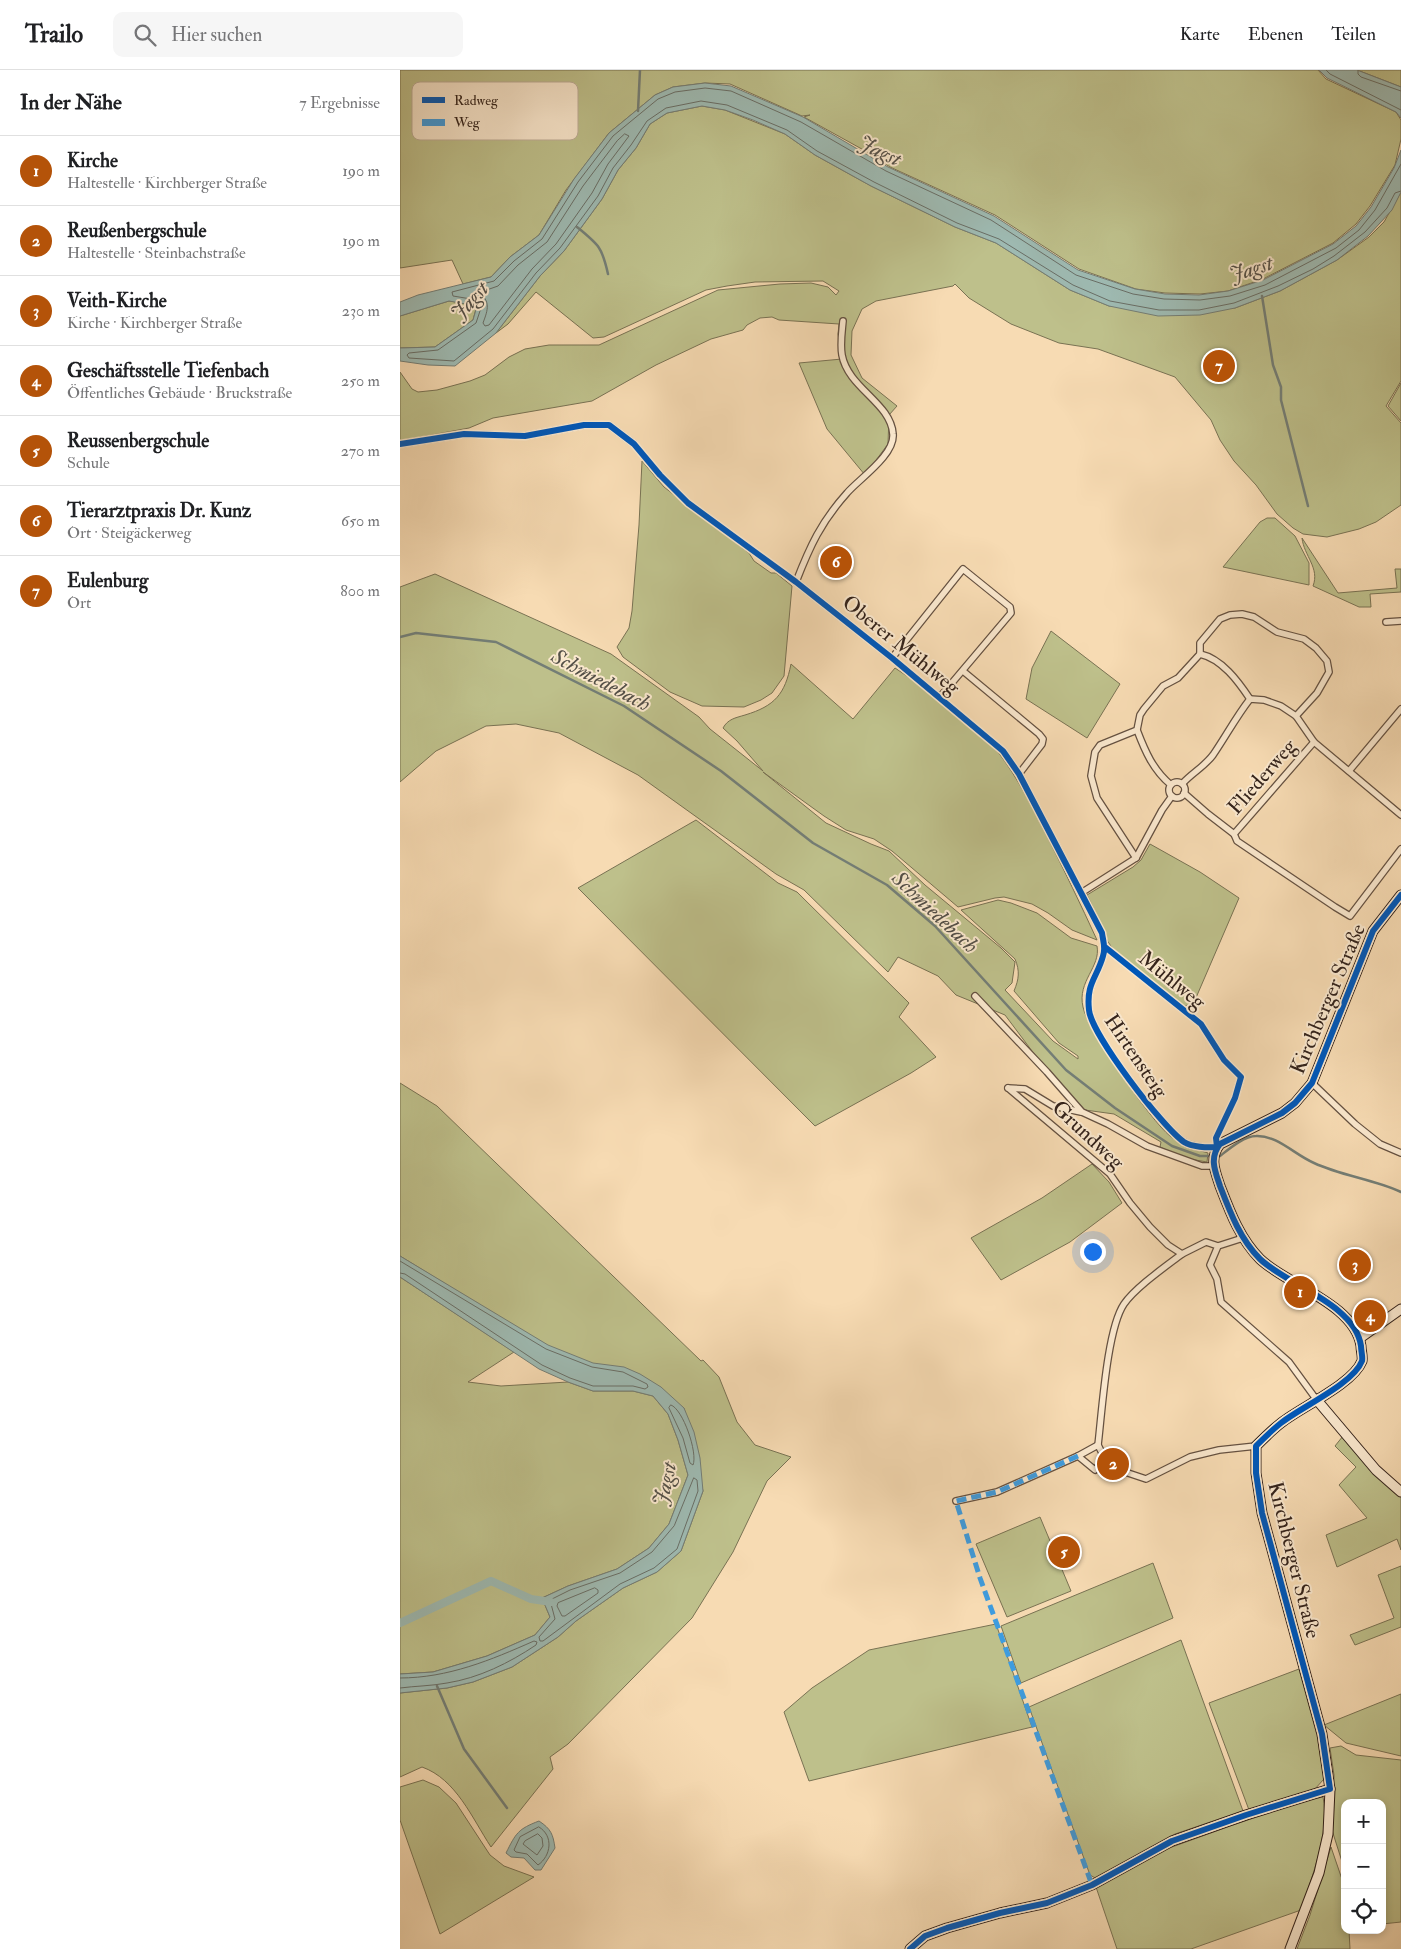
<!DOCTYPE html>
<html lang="de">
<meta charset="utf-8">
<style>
:root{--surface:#fff;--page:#f6f6f6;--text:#202124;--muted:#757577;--line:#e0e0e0;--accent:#b45309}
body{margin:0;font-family:"IM FELL Double Pica",serif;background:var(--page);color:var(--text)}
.controls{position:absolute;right:15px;bottom:15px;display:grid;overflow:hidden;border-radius:10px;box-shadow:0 2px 8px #0003}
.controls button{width:45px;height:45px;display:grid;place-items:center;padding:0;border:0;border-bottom:1px solid var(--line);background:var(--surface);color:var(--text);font:25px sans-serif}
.you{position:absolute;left:692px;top:1181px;width:18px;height:18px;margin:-12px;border:4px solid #fff;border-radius:50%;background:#1a73e8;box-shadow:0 0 0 8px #1a73e833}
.badge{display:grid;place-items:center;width:32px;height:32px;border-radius:50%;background:var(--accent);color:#fff;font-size:16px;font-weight:700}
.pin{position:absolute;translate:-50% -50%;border:2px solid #fff;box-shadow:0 1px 5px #0006}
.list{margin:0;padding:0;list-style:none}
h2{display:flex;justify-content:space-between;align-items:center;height:65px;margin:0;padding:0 20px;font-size:21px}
h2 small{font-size:16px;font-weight:400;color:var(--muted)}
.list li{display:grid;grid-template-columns:32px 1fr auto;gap:15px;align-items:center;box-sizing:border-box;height:70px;padding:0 20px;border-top:1px solid var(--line)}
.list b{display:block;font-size:19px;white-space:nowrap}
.list p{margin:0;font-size:16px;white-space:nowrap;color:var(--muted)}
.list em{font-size:16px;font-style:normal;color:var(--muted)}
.icon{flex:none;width:28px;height:28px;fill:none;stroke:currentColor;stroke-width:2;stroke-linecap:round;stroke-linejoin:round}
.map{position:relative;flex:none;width:1001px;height:1879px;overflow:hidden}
header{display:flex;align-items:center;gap:30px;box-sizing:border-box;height:70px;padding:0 25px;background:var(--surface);border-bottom:1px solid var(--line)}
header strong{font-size:24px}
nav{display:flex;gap:28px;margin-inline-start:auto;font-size:18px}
.search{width:350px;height:45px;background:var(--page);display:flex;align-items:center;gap:12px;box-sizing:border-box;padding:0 18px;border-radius:10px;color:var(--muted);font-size:19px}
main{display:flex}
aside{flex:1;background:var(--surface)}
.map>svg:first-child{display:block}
.green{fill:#bec08b;stroke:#797253}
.water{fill:#9ebab2;stroke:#747e76}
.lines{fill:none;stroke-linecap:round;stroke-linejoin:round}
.shore{stroke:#696e66;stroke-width:1}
.stream{stroke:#747e76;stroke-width:2.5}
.canal{stroke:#9ebab2;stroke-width:8}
.street-casing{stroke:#655141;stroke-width:8}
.secondary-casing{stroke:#34231b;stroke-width:11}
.street{stroke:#fae8ce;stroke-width:5.5}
.secondary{stroke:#fae8ce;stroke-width:9}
.quiet{stroke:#3e9cdf;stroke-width:5;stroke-dasharray:10 5;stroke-linecap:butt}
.cycleway-casing{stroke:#fae8ce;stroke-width:9}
.cycleway{stroke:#0057b8;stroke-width:6}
.labels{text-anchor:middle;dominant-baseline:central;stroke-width:4;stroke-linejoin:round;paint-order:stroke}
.street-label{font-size:21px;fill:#34231b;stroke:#fae8ce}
.water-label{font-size:22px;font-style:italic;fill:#545048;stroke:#fae8ce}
.key{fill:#fae8ce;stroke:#bfad98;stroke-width:1}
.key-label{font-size:14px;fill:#34231b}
</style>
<header>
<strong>Trailo</strong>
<div class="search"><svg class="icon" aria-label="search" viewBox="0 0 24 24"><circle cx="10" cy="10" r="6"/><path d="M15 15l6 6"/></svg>Hier suchen</div>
<nav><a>Karte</a><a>Ebenen</a><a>Teilen</a></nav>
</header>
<main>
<aside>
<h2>In der Nähe<small>7 Ergebnisse</small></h2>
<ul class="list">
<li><span class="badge">1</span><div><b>Kirche</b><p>Haltestelle · Kirchberger Straße</p></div><em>190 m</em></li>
<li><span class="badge">2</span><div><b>Reußenbergschule</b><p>Haltestelle · Steinbachstraße</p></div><em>190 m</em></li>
<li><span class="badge">3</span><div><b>Veith-Kirche</b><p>Kirche · Kirchberger Straße</p></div><em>230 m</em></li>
<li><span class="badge">4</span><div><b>Geschäftsstelle Tiefenbach</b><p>Öffentliches Gebäude · Bruckstraße</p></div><em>250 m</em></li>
<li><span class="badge">5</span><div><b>Reussenbergschule</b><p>Schule</p></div><em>270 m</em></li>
<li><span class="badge">6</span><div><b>Tierarztpraxis Dr. Kunz</b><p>Ort · Steigäckerweg</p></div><em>650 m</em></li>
<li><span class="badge">7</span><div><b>Eulenburg</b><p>Ort</p></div><em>800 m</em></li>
</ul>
</aside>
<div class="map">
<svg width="1001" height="1879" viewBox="0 0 1001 1879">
<rect width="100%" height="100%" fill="#f7dbb3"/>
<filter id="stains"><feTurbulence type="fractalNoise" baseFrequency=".004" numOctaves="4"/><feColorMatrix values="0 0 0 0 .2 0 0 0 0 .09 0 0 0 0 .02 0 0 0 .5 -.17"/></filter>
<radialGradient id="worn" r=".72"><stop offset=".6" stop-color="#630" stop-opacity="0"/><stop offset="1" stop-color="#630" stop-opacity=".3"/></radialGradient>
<g class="green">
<path d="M0 0H918L926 9 996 42 1001 50V69L995 95 970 136 956 154 933 173 863 209 828 221 800 224 765 223 736 219 679 199 595 145 490 97 469 83 404 47 410 45 402 46 330 14 305 13 273 17 255 25 209 63 166 120 139 165 110 187 91 207 63 214 52 190 0 198Z"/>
<path d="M957 0H1001V17L996 15Z"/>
<path d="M302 36 325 40 385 64 415 85 471 116 555 157 596 173 670 220 709 236 835 238 880 221 937 190 969 167 984 152 1001 122V311L986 336 1001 353V435L976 452 959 459 927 467 903 464 893 458 877 444 856 415 834 391 820 370 811 350 775 307 698 279 659 273 611 254 569 228 555 214 553 216 476 231 462 239 452 261 451 285 462 308 497 336 489 345 488 374 465 405 427 359 399 293 442 289 438 264 439 254 379 250 372 247 360 248 347 255 343 260 311 269 256 295 192 331 93 348 69 358 0 371V302L12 319 18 322 37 320 70 311 85 305 109 287 125 279 149 275H199L318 220 380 214 411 213 428 217 436 225 439 221 423 211 355 212 327 216 306 220 204 267 193 268 136 222 108 254 96 263 140 206 164 181 202 129 218 100 236 78 250 54 267 43Z"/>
<path d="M49 231 77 235 73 250 35 277 0 278V246Z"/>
<path d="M1001 313V351L988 336Z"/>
<path d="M242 391 264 417 349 483 354 491 371 503H376L392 516 384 606 372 623 361 630 344 637 302 636 270 622 223 587 217 577 229 558 232 541 239 455Z"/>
<path d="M867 448H875L895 466 909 493V515L823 497 860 452Z"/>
<path d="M902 468 938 523 997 518 995 499H1001V522L970 524 971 537H959L913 516C920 498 904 486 902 468Z"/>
<path d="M35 504 211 584 299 647 310 659 363 701 337 671 323 658C328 649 335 648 345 645 375 636 385 624 391 594L453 649 495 598 516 612 598 682C618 708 632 737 647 766 664 800 681 835 697 870L672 860 648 843 632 834 604 827 595 828 558 837 492 781 474 769 446 760 424 746 363 702 426 753 471 774 489 781 525 815 601 878 615 892 612 913 605 920 653 971 678 989V986L659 973 614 921C619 909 620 901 615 889L561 840 598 830 611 833 637 843 671 868 697 876C701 897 677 911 683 937 687 959 751 1051 770 1066 782 1075 794 1079 808 1083L807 1092 784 1088 760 1077 761 1072 714 1044 685 1040 644 997 605 945 556 925 538 906 498 887 488 902 404 820 376 804 238 705 159 663 116 654 86 656 36 681 0 712V517Z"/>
<path d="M651 561 720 614 687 668 626 629 632 598Z"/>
<path d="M296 750 378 813 397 822 509 933 499 947 536 987 511 1003 415 1056 178 818Z"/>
<path d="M750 774 800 802 839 828 792 937 787 935 783 938 715 882 706 869 702 856 687 825 733 797 741 790Z"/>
<path d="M0 1013 37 1036 301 1291 303 1290 319 1307 337 1352 355 1375 391 1387 367 1411 333 1482 292 1548 168 1674 150 1687 153 1699 91 1777C72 1748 56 1709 22 1697L0 1707V1623L47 1618 73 1612 112 1597 158 1567 176 1551 223 1518 257 1502 281 1481 303 1421 284 1338 177 1295 0 1186Z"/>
<path d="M692 1094 709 1112 722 1133 670 1172 601 1210 571 1168 642 1128Z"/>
<path d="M0 1207 114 1282 68 1312 101 1316 168 1312 193 1321H233L253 1326 268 1344 278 1370 288 1405 269 1454 249 1478 217 1499 168 1516 142 1528 150 1547 135 1565 87 1586 33 1602 0 1604Z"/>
<path d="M943 1366 960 1388 1001 1427V1480L997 1469 937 1497 926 1465 967 1448 939 1415 956 1397 935 1376Z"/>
<path d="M640 1447 671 1521 607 1547 576 1474Z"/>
<path d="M753 1493 773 1548 621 1613 601 1556Z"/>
<path d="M1001 1496V1557L955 1575 950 1565 994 1548 978 1505Z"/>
<path d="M596 1554 632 1657 409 1711 384 1642 412 1618 469 1580Z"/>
<path d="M781 1570 843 1741 775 1764 697 1809 690 1805 629 1637Z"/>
<path d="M899 1599 917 1665 924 1709 914 1720 849 1740 809 1633Z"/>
<path d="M1001 1624V1686L946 1673 924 1655Z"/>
<path d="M941 1676 956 1685 1001 1690V1852L982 1854V1733H945V1801L931 1757 933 1735 934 1705 930 1678Z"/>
<path d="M23 1710 39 1717 56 1733 90 1785 104 1796 134 1807 40 1864 0 1750V1717Z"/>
<path d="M923 1727C930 1761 912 1807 901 1840L791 1879H717L696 1817 761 1781 830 1756 907 1730Z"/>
<path d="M931 1777 945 1818V1860H949L950 1879H897L910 1845Z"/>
</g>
<g class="water">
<path d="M919 0H957L1001 17V48L996 42 927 8Z"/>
<path d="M305 13 331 16 403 47 488 97 594 146 678 200 735 219 765 224 799 225 828 221 863 210 933 174 956 156 971 137 994 98 1001 80V122L992 140 968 166 937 190 880 221 835 238 800 245 758 246 709 236 670 220 596 173 555 157 471 116 415 85 385 64 353 50 325 40 302 36 267 43 250 54 236 78 218 100 202 129 164 181 140 206 96 263 55 296 28 295 0 291V278L35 277 73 250 77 236 49 231 0 246V232L18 225 91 207 110 187 139 165 174 109 209 63 255 25 273 17Z"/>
<path d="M0 1186 148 1275 193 1293 224 1297 240 1304 261 1317 284 1338 294 1362 300 1388 303 1421 281 1481 257 1502 223 1518 176 1551 158 1567 112 1597 73 1612 47 1618 0 1623V1604L33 1602 87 1586 135 1565 150 1547 142 1528 168 1516 217 1499 249 1478 269 1454 288 1405 278 1370 268 1344 253 1326 233 1321H193L168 1312 139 1299 0 1207Z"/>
<path d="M139 1751C151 1759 153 1764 155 1778L141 1800H135L124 1788 111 1787 106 1783C116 1763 118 1759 139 1751Z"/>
</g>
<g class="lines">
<g class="shore">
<path d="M926 0 930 4 1001 40"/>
<path d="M958 0V4L961 7 1001 21"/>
<path d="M225 64 229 66 208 94 192 123 156 174 132 199 89 255 85 256 83 253C87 242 91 233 81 224V222L98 216 118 195 147 172 183 116 217 71Z"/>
<path d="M1001 94 975 140 959 160 936 178 865 215 830 226 800 230 764 229 733 224 676 205 591 150 486 101 401 52 331 21 305 18 275 22 258 29 213 66 178 112 142 169 114 191 94 211 52 222 53 226 77 230 80 232 81 238 76 253 38 280 9 283 7 285 9 288 54 291 93 259 136 203 160 178 198 126 213 98 231 75 247 51 266 38 301 31 327 35 387 60 417 81 474 112 557 153 599 169 673 215 710 231 759 240H799L834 233 878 216 913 199 934 186 965 162 987 138 995 123 1001 121"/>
<path d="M0 1191 146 1279 192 1297 223 1302 247 1314 248 1317 245 1319 233 1316H193L170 1308 142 1295 5 1204 0 1203"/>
<path d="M271 1335C283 1339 298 1383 293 1395L290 1393 283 1368 269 1338Z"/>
<path d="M294 1408 297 1410 298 1421 277 1479 254 1498 220 1514 143 1571H140L139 1567 155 1549 150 1530 170 1520 220 1503 252 1482 274 1456Z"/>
<path d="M195 1518 198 1520V1523L165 1546H162L157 1536 158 1533Z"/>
<path d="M0 1608C48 1608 91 1590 134 1571L137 1572 136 1575C109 1593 79 1608 47 1613 31 1616 15 1616 0 1618"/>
<path d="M139 1757C154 1766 151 1786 138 1795L127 1784 116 1782 114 1780 120 1767Z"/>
<path d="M138 1764 142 1768 143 1776 137 1785 123 1774 125 1771Z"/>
</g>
<g class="stream">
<path d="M238 41 240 0"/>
<path d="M177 157C199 175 202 177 208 204"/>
<path d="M862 226 873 295 881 317V330L908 436"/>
<path d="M0 567 16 563 96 572 224 636 321 701 413 773 487 815 535 856 666 1000 715 1038 772 1076 800 1086H820C829 1079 844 1066 856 1066 877 1065 895 1085 914 1093 942 1106 973 1109 1001 1122"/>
<path d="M37 1616 64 1679 107 1738"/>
</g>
<path class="canal" d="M0 1553 91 1511 131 1529 151 1532"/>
<g class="street-casing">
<g id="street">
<path d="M0 374 64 364 125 366 184 355H209L234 374 260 405 288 433 396 512 492 588 603 681 619 704 702 863C703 871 706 878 703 886 697 908 686 913 689 940 691 964 763 1058 784 1072 792 1077 807 1078 817 1077L816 1068 835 1028 841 1007 824 990 801 954 705 877"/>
<path d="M396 512C410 476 421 452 447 423 459 409 495 385 493 364 491 333 448 318 442 285 440 274 442 262 443 251"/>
<path d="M986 552 1001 551"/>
<path d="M800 584V573L820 549 830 545 842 544 854 547 877 562 904 569 916 578 927 591 929 602 917 623 896 646"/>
<path d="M492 588 563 499 610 537 611 543 540 627"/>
<path d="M563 601 639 664 643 669 642 674 619 704"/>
<path d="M737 660C745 681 753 700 771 715"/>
<path d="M949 701 1001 639"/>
<circle cx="777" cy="720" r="8"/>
<path d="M782 714C792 703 804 697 813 685 826 666 836 647 850 629L864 630 881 636 896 646 914 672 1001 745"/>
<path d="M784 723 808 744 834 764 837 771 935 837 950 846 1001 779"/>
<path d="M834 764 914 672"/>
<path d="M736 788 697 728 691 706 695 682 700 675 737 660 740 645 744 639 763 616 778 608 800 584C822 589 838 611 850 629"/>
<path d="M681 823 736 788 762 740 772 726"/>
<path d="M575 926 647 1002 682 1042 708 1054 747 1076 802 1096H813"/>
<path d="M912 1013 955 1054 980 1074 1001 1083"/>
<path d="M608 1018 710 1104 730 1133 750 1157 768 1175 782 1184 806 1172 818 1176"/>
<path d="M608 1018 625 1019 653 1036 681 1042"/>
<path d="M843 1168 818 1176 810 1195 817 1209 821 1232 889 1292 916 1329"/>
<path d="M698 1375C702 1342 707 1259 724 1234 736 1217 765 1197 782 1184"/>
<path d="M705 1389 695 1400 678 1386 698 1375 705 1389 725 1402 746 1409 790 1387 819 1380 856 1376"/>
<path d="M556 1431 597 1422 678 1386"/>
</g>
</g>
<g class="secondary-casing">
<g id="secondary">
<path d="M960 1268 1001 1239"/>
<path d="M916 1329 976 1400 1001 1422"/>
<path d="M510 1879 525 1866 547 1858 600 1843 647 1833 692 1815 772 1771 846 1745 930 1719"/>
<path d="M890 1879 919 1803 928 1764 930 1719 922 1664 862 1443 856 1403V1376C864 1368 872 1360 881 1353 901 1337 953 1314 962 1291 963 1287 961 1281 961 1276 955 1234 887 1215 860 1189 840 1169 830 1142 820 1116 815 1101 809 1088 820 1074L882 1043 895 1033 912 1013 973 861 1001 825"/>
</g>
</g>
<use href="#street" class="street"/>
<use href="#secondary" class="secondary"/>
<path class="quiet" d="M678 1386 597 1422 556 1431 580 1508 692 1815"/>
<g class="cycleway-casing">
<g id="cycleway">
<path d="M0 374 64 364 125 366 184 355H209L234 374 260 405 288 433 396 512 492 588 603 681 619 704 702 863C703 871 706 878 703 886 697 908 686 913 689 940 691 964 763 1058 784 1072 792 1077 807 1078 817 1077L816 1068 835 1028 841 1007 824 990 801 954 705 877"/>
<path d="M510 1879 525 1866 547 1858 600 1843 647 1833 692 1815 772 1771 846 1745 930 1719 922 1664 862 1443 856 1403V1376C864 1368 872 1360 881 1353 901 1337 953 1314 962 1291 963 1287 961 1281 961 1276 955 1234 887 1215 860 1189 840 1169 830 1142 820 1116 815 1101 809 1088 820 1074L882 1043 895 1033 912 1013 973 861 1001 825"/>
</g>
</g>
<use href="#cycleway" class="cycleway"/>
</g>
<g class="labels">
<g class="street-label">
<text transform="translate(501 575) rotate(39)">Oberer Mühlweg</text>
<text transform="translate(862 707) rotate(-49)">Fliederweg</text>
<text transform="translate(772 910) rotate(39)">Mühlweg</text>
<text transform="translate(928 929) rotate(-67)">Kirchberger Straße</text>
<text transform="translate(736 986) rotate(56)">Hirtensteig</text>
<text transform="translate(688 1065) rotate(43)">Grundweg</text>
<text transform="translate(894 1490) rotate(76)">Kirchberger Straße</text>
</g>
<g class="water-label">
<text transform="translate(480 81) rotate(25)">Jagst</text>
<text transform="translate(851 199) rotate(-18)">Jagst</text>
<text transform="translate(70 231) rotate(-47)">Jagst</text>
<text transform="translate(201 610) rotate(28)">Schmiedebach</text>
<text transform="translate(535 842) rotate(43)">Schmiedebach</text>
<text transform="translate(265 1414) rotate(-77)">Jagst</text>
</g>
</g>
<rect x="12" y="12" width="166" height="58" rx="8" class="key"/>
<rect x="22" y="27" width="23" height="6" fill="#0057b8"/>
<rect x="22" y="49" width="23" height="7" fill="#3e9cdf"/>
<g class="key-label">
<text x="54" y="35">Radweg</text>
<text x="54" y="57">Weg</text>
</g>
<rect width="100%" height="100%" filter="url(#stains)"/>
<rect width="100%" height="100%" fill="url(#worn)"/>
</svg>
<div class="controls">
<button>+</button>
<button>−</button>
<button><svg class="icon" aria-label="locate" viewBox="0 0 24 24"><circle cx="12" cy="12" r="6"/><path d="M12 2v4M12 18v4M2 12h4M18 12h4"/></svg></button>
</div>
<div class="you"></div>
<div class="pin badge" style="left:900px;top:1222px">1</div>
<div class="pin badge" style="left:713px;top:1394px">2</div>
<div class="pin badge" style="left:955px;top:1195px">3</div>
<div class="pin badge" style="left:970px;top:1246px">4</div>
<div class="pin badge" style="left:664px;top:1482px">5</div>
<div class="pin badge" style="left:436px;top:492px">6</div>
<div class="pin badge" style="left:819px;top:296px">7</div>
</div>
</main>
